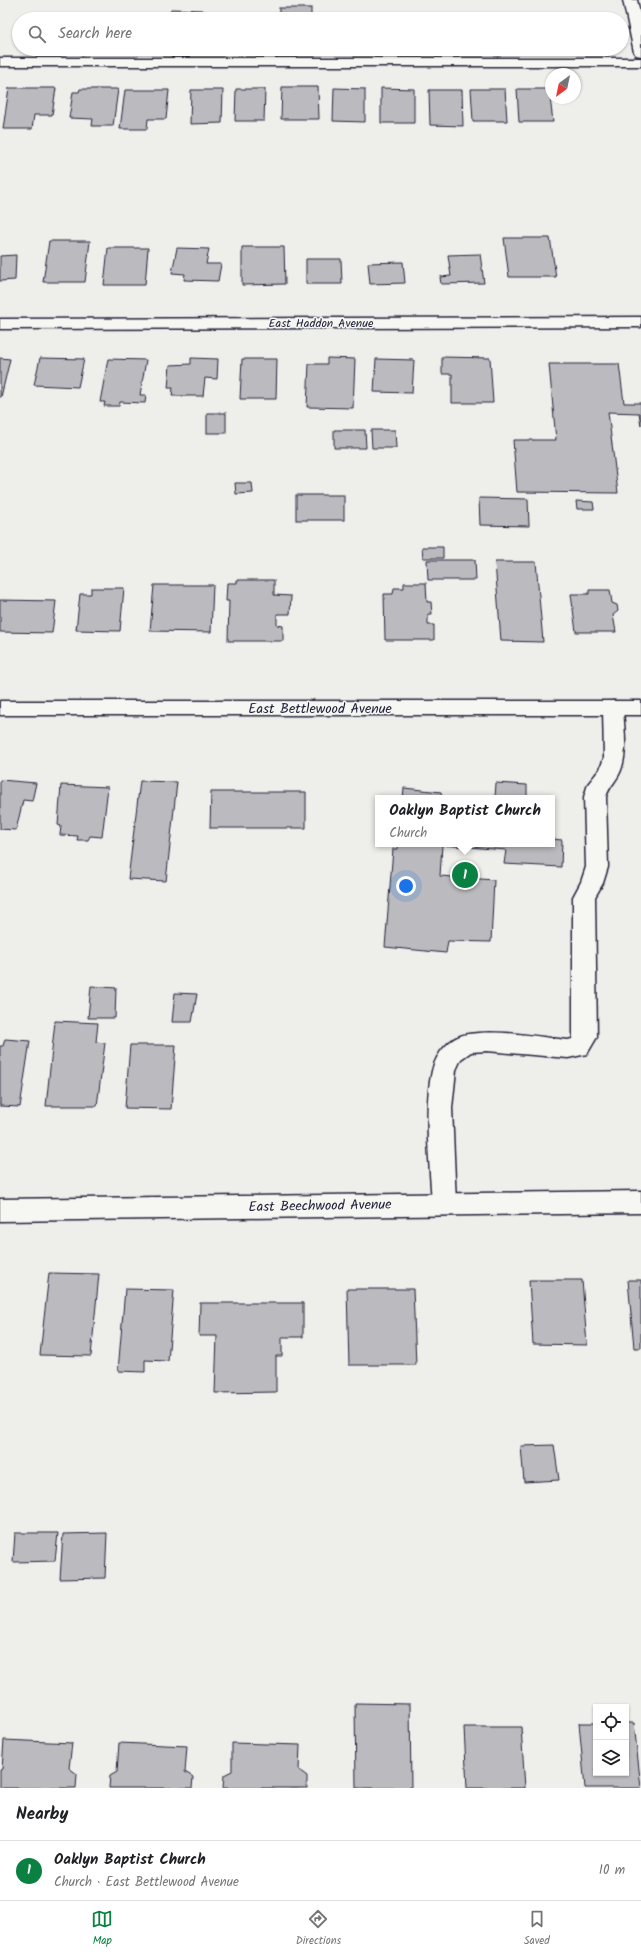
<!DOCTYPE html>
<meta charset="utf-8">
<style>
:root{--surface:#fff;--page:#f6f6f6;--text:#202124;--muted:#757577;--line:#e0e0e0;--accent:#0b8043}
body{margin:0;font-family:Kalam,sans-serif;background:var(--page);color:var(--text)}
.controls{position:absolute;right:12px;bottom:12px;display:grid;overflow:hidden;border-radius:0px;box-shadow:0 1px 3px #0004}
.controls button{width:36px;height:36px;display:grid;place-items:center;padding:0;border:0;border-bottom:1px solid var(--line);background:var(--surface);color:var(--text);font:20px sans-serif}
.compass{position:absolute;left:545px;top:68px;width:36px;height:36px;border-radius:50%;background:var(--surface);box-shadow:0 1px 3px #0004;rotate:213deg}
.you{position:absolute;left:406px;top:886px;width:14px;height:14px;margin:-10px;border:3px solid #fff;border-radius:50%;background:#1a73e8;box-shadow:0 0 0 6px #1a73e833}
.badge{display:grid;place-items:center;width:26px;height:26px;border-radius:50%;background:var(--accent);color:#fff;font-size:13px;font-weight:700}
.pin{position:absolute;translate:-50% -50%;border:2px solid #fff;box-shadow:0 1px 4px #0006}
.popup{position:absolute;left:375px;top:795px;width:180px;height:52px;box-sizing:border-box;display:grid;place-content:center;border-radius:0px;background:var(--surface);filter:drop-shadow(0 1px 3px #0005);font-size:13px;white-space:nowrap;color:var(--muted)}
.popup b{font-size:15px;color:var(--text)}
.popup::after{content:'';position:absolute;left:50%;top:100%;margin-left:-8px;border:8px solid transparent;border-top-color:var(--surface)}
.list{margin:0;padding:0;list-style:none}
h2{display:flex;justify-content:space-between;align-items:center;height:52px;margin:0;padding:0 16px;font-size:17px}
h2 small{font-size:13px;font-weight:400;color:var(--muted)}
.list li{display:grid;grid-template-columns:26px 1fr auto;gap:12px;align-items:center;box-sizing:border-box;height:60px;padding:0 16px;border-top:1px solid var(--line)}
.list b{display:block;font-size:15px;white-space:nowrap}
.list p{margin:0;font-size:13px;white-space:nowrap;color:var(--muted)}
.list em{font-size:13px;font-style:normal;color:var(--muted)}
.icon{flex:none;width:22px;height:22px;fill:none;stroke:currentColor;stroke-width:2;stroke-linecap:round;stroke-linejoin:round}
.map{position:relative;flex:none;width:641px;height:1788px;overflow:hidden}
.search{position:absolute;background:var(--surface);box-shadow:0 1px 3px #0004;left:12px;right:12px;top:12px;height:44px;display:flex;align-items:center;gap:10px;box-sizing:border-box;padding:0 14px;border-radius:22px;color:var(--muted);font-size:15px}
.sheet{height:112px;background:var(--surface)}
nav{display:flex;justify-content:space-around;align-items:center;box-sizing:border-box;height:56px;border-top:1px solid var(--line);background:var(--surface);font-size:11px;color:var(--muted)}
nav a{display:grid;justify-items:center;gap:2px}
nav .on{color:var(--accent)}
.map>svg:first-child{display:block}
.building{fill:#bbbbbf;stroke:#22223b}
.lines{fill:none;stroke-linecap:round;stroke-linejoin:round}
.service-casing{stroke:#22223b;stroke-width:3}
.minor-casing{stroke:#22223b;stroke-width:3}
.tertiary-casing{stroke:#22223b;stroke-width:3}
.service{fill:#f6f6f2;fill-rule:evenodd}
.minor{fill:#f6f6f2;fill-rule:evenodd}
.tertiary{fill:#f6f6f2;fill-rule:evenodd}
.labels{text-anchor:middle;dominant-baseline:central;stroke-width:3;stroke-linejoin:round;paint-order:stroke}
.far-street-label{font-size:12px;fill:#22223b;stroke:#f6f6f2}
.street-label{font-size:14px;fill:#22223b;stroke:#f6f6f2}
</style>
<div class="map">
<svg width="641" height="1788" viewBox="0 0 641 1788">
<rect width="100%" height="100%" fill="#eeeeeb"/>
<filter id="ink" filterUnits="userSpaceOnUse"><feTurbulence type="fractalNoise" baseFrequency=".025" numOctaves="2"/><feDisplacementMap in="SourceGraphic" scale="8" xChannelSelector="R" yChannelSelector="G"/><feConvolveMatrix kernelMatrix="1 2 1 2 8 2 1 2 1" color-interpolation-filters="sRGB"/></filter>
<g filter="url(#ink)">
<g class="building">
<rect x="279" y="8" width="32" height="11"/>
<path d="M171 9 202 10 200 19H168Z"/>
<path d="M282 87H318L319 119H281Z"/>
<path d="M9 88H56L52 115H34L32 129H3Z"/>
<path d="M334 88 365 89V122L333 121Z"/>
<path d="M381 88 414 89V123H381Z"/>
<path d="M80 89H118L113 126H92L93 119 69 118 73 92H79Z"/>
<path d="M236 89H265L264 121H235Z"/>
<path d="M471 89H505L507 121H473Z"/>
<path d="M517 89H549L553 122H519Z"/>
<path d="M125 90H169L166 119H148L147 129H120Z"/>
<path d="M191 90H223L222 123 190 124Z"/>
<path d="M429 90H462L463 126 430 125Z"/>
<path d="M504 238H550L556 277H509Z"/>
<path d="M49 241H90L85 282H43Z"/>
<path d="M242 247H284L285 284 242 285Z"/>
<path d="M108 248H148L145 285H104Z"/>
<path d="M177 248 209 249 206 264H221L218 281 184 280 185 274 172 273Z"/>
<path d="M480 254 484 283 441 284 440 277 451 276 448 255Z"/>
<path d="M16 255 15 280 0 281V256Z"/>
<path d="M306 259H341L342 284H306Z"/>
<path d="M403 262 405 283 370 284 368 263Z"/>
<path d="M442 357 490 358 493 403H452V374H442Z"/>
<path d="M0 358 10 359 1 397H0Z"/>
<path d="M40 358 84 359 78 387 34 385Z"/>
<path d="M191 358 218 359 217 379 205 378 203 396H172L173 388H168L170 365 191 364Z"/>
<path d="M327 358 355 359 353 408 307 407 309 364H327Z"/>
<path d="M108 359 146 360 140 395H146L145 403 120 402 119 406H104L105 402H100Z"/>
<path d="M242 359H277L276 399H240Z"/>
<path d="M376 359 414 360 412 393 374 392Z"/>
<path d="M549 364H619L624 403H641V425L639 413 608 412 618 493 517 492 513 440H556Z"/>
<rect x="207" y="413" width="19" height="20"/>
<path d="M334 430H365L366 448H334Z"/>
<path d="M371 430H395L396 448H372Z"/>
<path d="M235 483H252L253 493 236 494Z"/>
<rect x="296" y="495" width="48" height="25"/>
<path d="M479 498 528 499 529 526 480 525Z"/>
<path d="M576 501 593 502 594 509H577Z"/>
<path d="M422 547H443V558H423Z"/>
<path d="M427 560H475L476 580H428Z"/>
<path d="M495 562H536L543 642 501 641Z"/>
<path d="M237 580H274V595L291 596 290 614H277V625L283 626V641H228L229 601H226L227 583H237Z"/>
<path d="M404 583H426L427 602H431L432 614H428V625H434V640H385L384 594H393L394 588H404Z"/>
<path d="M154 585H213L211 632 150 631Z"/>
<path d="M91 588H124L120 631 76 630 80 594H91Z"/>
<path d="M589 590H610L612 603 617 605 618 611 613 615 616 632H576L571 594H589Z"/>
<path d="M0 600 56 601 52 633 0 632Z"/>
<path d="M0 780 36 783 32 801 23 800 16 830 0 829Z"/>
<path d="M140 781 177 782 166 881 128 879Z"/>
<path d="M496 783 527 785V798H495Z"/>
<path d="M61 785 108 787 102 837 90 836 88 840H77L78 836 60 835 61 826 58 825Z"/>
<path d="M404 788 441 792 442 798H446H403Z"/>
<path d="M211 792H306V828H210Z"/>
<path d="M552 839 562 840 561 867 504 864 506 850 442 845 440 876 494 880 491 942 448 941 446 953 385 947 393 849H398V844H552Z"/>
<path d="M91 986 116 988 115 1018H88Z"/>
<path d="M175 993 197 994 192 1022H172Z"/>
<path d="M55 1021 98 1023 96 1042 105 1043 97 1106H46Z"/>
<path d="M5 1039 30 1041 20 1107 0 1106V1046H3Z"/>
<path d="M130 1045H176L171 1109 125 1108Z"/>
<path d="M49 1273 99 1274 91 1356 40 1355Z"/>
<path d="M529 1280H582L587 1345 533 1344Z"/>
<path d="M628 1280H641V1348H634Z"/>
<path d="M125 1289 174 1290 168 1361 145 1360V1372L118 1371Z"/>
<path d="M347 1289H413L416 1365H349Z"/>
<path d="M200 1303H303V1337H282V1356H276V1392L215 1393 217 1336H199Z"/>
<path d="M554 1445 559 1480 524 1482 521 1446Z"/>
<path d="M15 1533H58L55 1561 13 1562Z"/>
<path d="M107 1533 105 1578 60 1579 63 1534Z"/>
<path d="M355 1703 410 1704 411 1788H356Z"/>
<path d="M579 1723H596V1773H626V1723H634L641 1788H585Z"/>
<path d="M464 1727H521L525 1788H467Z"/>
<path d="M4 1740 72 1743 69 1768 77 1774 76 1788H0V1770L2 1769Z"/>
<path d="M119 1743 187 1746 185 1772 193 1777 192 1788H109L110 1776 117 1772Z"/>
<path d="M232 1743 300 1745 299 1770 307 1776V1788H223L224 1775 232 1771Z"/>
</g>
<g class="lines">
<g class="service-casing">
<g id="service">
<path d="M623 0H637L641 18V56L636 55 634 52Z"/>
<path d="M613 701 620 703 623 708C624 728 628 751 621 770 617 781 609 786 606 797L608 867 603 883 595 897 597 1037 587 1054 568 1058 487 1051 471 1052 461 1059 456 1070 452 1108 456 1204 453 1211 444 1215 435 1211 432 1204C430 1165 423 1108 432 1071 436 1054 450 1036 468 1034 498 1029 538 1037 568 1040L572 1039 573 1036V897L581 882 586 867 584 797 588 784 600 769 604 758 603 708 606 703Z"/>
</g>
</g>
<g class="minor-casing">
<g id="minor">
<rect x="0" y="58" width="641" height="8"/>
<path d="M641 317V327L0 329V319Z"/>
<path d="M641 1191V1213L0 1221V1199Z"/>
</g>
</g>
<g class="tertiary-casing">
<rect id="tertiary" x="0" y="701" width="641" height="14"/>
</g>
<use href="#service" class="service"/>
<use href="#minor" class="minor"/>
<use href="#tertiary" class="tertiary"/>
</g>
</g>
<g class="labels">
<g class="far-street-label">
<text x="321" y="323">East Haddon Avenue</text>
</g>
<g class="street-label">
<text x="320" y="709">East Bettlewood Avenue</text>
<text transform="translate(320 1206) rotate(-1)">East Beechwood Avenue</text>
</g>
</g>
</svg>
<div class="controls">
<button><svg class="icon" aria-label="locate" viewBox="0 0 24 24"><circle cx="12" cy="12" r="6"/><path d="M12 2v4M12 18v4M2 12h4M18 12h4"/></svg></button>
<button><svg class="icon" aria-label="layers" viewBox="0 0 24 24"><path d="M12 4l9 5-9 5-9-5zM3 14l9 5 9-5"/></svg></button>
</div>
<svg class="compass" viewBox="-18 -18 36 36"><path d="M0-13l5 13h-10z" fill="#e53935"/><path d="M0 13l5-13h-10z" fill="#757577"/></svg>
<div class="you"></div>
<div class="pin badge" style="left:465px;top:875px">1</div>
<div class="popup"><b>Oaklyn Baptist Church</b>Church</div>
<div class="search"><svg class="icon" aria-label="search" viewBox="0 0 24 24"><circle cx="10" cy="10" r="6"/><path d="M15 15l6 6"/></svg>Search here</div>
</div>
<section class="sheet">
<h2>Nearby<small></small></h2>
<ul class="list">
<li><span class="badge">1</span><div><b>Oaklyn Baptist Church</b><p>Church · East Bettlewood Avenue</p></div><em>10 m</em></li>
</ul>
</section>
<nav>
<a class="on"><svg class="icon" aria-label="map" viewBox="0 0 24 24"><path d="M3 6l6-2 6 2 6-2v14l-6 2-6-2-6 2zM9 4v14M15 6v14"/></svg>Map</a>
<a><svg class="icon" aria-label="directions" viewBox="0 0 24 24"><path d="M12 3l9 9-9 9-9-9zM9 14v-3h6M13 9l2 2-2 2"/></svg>Directions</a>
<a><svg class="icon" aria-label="saved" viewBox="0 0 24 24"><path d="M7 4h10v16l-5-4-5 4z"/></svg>Saved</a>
</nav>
